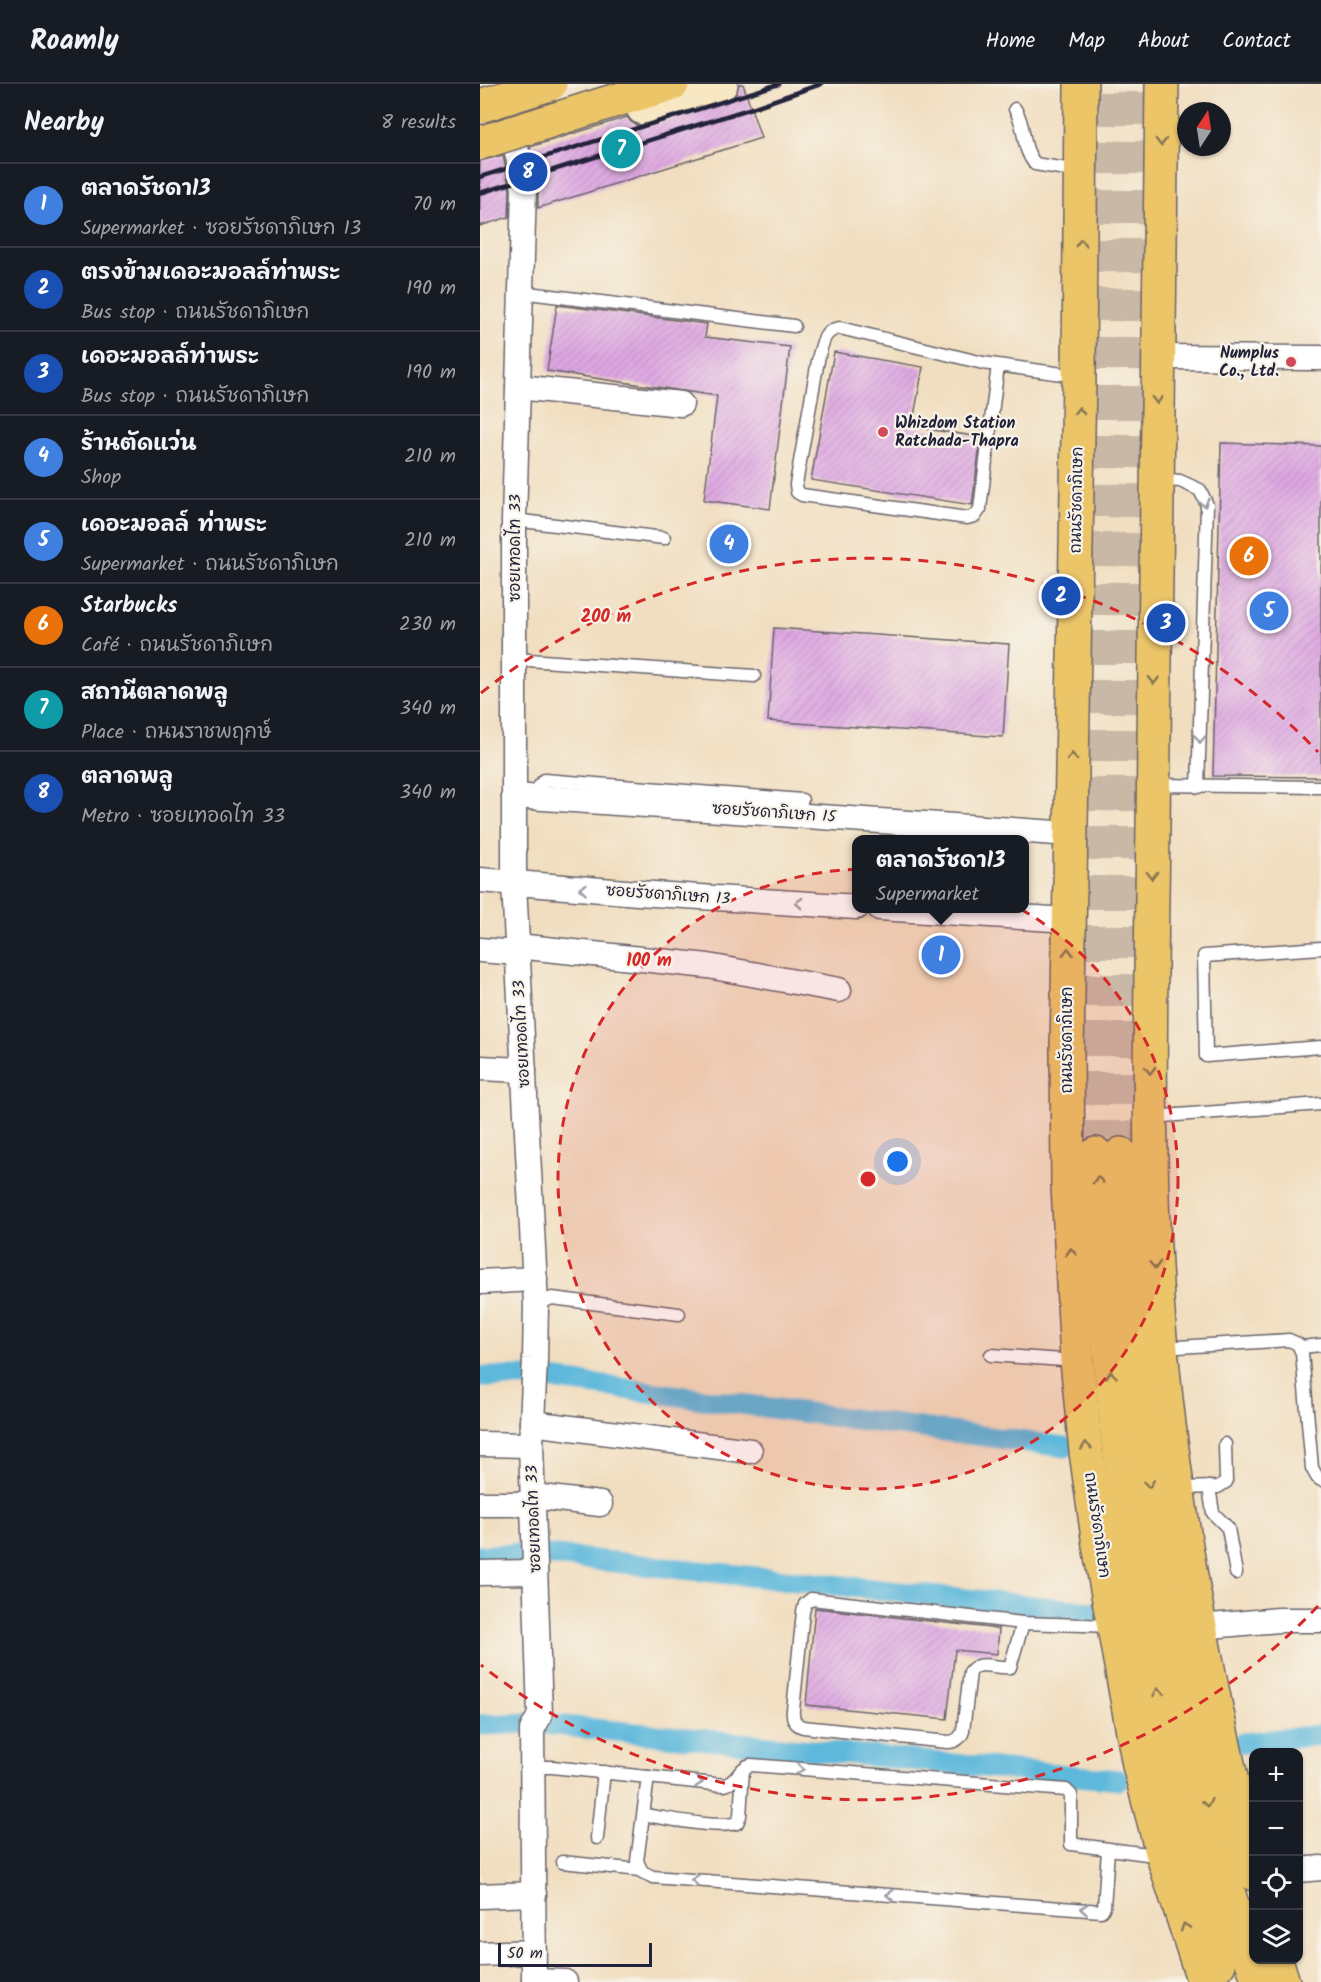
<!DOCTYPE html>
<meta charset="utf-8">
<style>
:root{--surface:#171b24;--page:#242831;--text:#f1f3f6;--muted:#9ea1a6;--line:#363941;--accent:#db2777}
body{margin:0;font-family:Kalam,"Playpen Sans Thai",sans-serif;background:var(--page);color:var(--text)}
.controls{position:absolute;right:18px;bottom:18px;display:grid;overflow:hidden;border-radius:12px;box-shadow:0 2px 4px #0004}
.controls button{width:54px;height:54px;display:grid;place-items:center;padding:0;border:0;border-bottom:2px solid var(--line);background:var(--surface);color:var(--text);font:30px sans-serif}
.compass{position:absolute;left:697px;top:18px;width:54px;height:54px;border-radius:50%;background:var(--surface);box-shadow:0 2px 4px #0004;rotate:12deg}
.scale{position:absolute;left:18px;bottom:15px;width:154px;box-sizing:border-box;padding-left:6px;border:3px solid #22223b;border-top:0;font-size:16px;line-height:21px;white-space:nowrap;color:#22223b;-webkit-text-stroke:4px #f7f3e8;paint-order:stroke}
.you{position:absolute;left:418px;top:1078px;width:21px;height:21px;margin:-15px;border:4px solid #fff;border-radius:50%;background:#1a73e8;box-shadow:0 0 0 9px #1a73e833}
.badge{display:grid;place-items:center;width:39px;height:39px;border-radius:50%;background:var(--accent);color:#fff;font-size:20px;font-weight:700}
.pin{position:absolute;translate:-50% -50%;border:3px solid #fff;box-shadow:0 2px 6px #0006}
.popup{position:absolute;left:372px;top:751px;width:177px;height:78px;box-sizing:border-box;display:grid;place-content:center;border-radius:12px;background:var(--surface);filter:drop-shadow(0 2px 4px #0005);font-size:20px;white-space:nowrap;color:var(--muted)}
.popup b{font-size:22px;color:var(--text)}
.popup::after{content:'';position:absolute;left:50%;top:100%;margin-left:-12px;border:12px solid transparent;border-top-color:var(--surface)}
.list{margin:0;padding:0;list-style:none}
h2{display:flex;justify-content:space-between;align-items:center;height:78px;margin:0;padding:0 24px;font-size:26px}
h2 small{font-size:20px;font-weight:400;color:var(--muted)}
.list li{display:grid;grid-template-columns:39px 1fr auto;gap:18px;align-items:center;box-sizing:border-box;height:84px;padding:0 24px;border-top:2px solid var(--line)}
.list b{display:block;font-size:22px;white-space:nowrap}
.list p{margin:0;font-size:20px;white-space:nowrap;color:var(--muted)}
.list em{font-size:20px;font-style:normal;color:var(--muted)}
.icon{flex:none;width:33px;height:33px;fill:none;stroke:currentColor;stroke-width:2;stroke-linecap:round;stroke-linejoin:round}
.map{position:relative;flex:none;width:841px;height:1898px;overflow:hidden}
header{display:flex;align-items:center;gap:36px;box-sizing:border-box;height:84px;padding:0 30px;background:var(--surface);border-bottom:2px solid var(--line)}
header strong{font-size:28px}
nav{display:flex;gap:33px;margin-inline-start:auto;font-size:21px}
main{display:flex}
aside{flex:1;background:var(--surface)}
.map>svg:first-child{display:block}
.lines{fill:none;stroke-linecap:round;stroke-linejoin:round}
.canal{stroke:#5db8db;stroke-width:21}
.building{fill:url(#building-hatch)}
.primary-tunnel{stroke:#c8b8a5;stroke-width:33;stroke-dasharray:33 16;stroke-linecap:butt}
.service-casing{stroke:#6a646a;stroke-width:15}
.minor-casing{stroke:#6a646a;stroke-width:27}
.secondary-casing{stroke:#6a646a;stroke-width:36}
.primary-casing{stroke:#6a646a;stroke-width:36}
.service{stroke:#fff;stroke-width:12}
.minor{stroke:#fff;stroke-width:24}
.secondary{stroke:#f7e8c3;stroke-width:33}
.primary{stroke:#ecc569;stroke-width:33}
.rail{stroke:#22223b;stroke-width:4.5}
.primary-bridge-casing{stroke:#6a646a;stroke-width:36;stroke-linecap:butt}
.primary-bridge{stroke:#ecc569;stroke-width:33}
.oneway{stroke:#877452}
.oneway2{stroke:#9c9ca7}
.ring{fill:none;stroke:#d62828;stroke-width:3;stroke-dasharray:10 8}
.poi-dot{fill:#d1495b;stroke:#f7f3e8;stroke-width:2}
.labels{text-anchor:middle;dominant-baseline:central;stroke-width:4.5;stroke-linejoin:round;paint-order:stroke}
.poi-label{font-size:16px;font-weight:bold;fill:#22223b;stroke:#f7f3e8;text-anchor:end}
.street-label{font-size:16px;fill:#22223b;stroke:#f7f3e8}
.centre{fill:#d62828;stroke:#f7f3e8;stroke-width:3}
.ring-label{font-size:18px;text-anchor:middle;font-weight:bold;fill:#d62828;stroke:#f7f3e8;stroke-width:4.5;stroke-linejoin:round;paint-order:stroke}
</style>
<header>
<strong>Roamly</strong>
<nav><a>Home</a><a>Map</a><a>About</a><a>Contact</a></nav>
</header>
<main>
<aside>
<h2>Nearby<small>8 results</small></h2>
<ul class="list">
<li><span class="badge" style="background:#3f7fe0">1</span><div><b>ตลาดรัชดา13</b><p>Supermarket · ซอยรัชดาภิเษก 13</p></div><em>70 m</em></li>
<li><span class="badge" style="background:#1a4fb4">2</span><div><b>ตรงข้ามเดอะมอลล์ท่าพระ</b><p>Bus stop · ถนนรัชดาภิเษก</p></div><em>190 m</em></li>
<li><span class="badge" style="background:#1a4fb4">3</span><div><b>เดอะมอลล์ท่าพระ</b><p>Bus stop · ถนนรัชดาภิเษก</p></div><em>190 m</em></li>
<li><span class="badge" style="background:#3f7fe0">4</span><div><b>ร้านตัดแว่น</b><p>Shop</p></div><em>210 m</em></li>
<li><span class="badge" style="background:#3f7fe0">5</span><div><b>เดอะมอลล์ ท่าพระ</b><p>Supermarket · ถนนรัชดาภิเษก</p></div><em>210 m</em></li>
<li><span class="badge" style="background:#e8710a">6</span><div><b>Starbucks</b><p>Café · ถนนรัชดาภิเษก</p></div><em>230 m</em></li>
<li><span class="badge" style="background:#0f9aa8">7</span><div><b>สถานีตลาดพลู</b><p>Place · ถนนราชพฤกษ์</p></div><em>340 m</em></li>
<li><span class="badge" style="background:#1a4fb4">8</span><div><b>ตลาดพลู</b><p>Metro · ซอยเทอดไท 33</p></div><em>340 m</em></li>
</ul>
</aside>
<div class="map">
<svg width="841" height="1898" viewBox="0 0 841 1898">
<defs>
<pattern id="building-hatch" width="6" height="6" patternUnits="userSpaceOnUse" patternTransform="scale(1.5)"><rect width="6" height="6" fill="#dea7e2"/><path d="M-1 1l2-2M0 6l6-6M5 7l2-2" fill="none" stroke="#be8fc3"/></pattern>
</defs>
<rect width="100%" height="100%" fill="#f7f3e8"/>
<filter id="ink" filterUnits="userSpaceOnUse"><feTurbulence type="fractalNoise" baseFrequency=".0167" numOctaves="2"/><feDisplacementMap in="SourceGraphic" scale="12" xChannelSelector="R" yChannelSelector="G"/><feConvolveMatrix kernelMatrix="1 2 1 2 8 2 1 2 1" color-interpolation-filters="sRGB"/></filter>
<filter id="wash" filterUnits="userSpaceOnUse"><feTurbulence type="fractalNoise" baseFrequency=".008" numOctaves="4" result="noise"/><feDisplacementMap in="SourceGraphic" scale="24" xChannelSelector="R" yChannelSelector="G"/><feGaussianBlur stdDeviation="1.35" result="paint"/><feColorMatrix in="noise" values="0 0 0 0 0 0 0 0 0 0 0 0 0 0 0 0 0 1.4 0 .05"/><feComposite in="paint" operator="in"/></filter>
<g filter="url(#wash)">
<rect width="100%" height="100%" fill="#f1dec0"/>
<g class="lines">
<g class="canal">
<path d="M0 1293H56L585 1363"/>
<path d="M0 1472 48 1469 622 1529"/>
<path d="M0 1641 53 1639 639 1696"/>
<path d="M763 1659 841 1651"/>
</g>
</g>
<g id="blocks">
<g class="building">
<path d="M259 0H263L281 54 58 124V103L50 63 147 33 151 38 158 42H169L247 18 255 12Z"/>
<path d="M23 71 30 106 29 133 0 142V77Z"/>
<path d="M77 221 227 240 225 253 310 263 290 425 224 416 237 312 67 287Z"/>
<path d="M354 268 443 283 432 343 501 353 492 421 331 396Z"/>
<path d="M741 359 841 362V693L733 692Z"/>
<path d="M294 544 529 560 523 653 288 637Z"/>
<path d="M335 1524 519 1545 517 1570 475 1566 467 1635 326 1621Z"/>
</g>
</g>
</g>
<g filter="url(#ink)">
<use href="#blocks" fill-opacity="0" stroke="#6a646a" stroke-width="1.5"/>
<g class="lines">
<g class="primary-tunnel">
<path d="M616 1070V817L628 0"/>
<path d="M641 1070 642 817 653 0"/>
</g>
<g class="service-casing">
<g id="service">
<path d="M535 25C547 44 540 61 555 80L598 87"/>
<path d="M40 208 314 242"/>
<path d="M518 281 500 425 495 432 487 434 322 411 317 408 316 400 339 271C343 258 344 246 360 244L503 279 597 292"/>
<path d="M678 395 700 397 720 406 727 421 718 703"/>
<path d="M34 436 184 454"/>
<path d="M34 575 274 592"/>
<path d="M674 701 841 703"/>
<path d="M51 713 64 696 322 716"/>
<path d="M841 864 724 872 726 972 841 963"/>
<path d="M671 1033 841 1020"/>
<path d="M56 1221 72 1214 199 1230"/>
<path d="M821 1263 841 1261"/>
<path d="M682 1264 809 1256 818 1260 822 1269 832 1384 837 1393 841 1396"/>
<path d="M511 1271 597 1277"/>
<path d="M729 1403 733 1429 748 1444 756 1489"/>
<path d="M698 1404 738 1403 746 1398 745 1360"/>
<path d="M543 1539 530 1583C516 1585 499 1575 490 1588L483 1647C481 1654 475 1658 468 1658L323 1643C315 1641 312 1634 313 1626L323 1528 325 1520 331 1515 543 1539 632 1542"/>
<path d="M54 1683H72L244 1701C257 1699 259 1683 271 1681L586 1706 591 1711V1760L682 1772"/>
<path d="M168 1693 157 1777 162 1788 173 1793 621 1827 624 1823 628 1766"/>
<path d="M164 1731C188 1734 235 1745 257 1739L260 1732 263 1686"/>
<path d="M117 1754 124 1688"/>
<path d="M82 1778 160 1786"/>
</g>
</g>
<g class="minor-casing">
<g id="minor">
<path d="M35 0 36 63 44 105 34 436V800L56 1221 55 1275 51 1361 60 1631 52 1646 54 1898"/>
<path d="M677 273 841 274"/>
<path d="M38 303 201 320"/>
<path d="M34 712 591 750"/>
<path d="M0 796 158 809 377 823"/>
<path d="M400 824 588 836"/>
<path d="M37 862 228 882 359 906"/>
<path d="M0 866 38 869"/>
<path d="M0 984 44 986"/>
<path d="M0 1198 55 1195"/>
<path d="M52 1339 270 1367"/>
<path d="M0 1360 51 1361"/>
<path d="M53 1412 120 1420"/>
<path d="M0 1420H53"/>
<path d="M0 1489 55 1488"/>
<path d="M719 1543 799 1536H841"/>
<path d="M818 1786 841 1784"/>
<path d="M0 1812 54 1810"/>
<path d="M0 1870 54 1868"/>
<path d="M54 1897 85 1898"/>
</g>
</g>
<g class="secondary-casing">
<path id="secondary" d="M163 24 241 0"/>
</g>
<g class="primary-casing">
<g id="primary">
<path d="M601 0 599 293 587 966 588 1102 597 1277 606 1368 619 1461 659 1681 683 1772 724 1898"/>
<path d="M682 0C677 247 675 494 673 741 671 916 665 1091 681 1265 697 1443 731 1617 774 1790"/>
<path d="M127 19 192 0"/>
<path d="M616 1070C623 1191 631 1312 647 1431 668 1582 700 1733 739 1880"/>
<path d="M641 1070 658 1304 673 1432 690 1538 734 1752 750 1814 779 1898"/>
<path d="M796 1876 803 1898"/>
</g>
</g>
<use href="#service" class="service"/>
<use href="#minor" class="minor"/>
<use href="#secondary" class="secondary"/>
<use href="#primary" class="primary"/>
<g class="rail">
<path d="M0 93 299 0"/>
<path d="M0 109 272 24 341 0"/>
</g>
<g class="primary-bridge-casing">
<g id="primary-bridge">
<path d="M0 22 70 0"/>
<path d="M0 59 127 19"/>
</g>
</g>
<use href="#primary-bridge" class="primary-bridge"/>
</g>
<defs><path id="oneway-chevron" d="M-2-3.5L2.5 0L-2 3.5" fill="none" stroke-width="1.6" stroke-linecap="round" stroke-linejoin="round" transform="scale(1.5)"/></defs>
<g class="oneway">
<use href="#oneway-chevron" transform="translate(681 58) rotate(91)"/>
<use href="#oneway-chevron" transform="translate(601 159) rotate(-90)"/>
<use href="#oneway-chevron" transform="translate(677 316) rotate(90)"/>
<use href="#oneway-chevron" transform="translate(599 327) rotate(-89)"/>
<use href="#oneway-chevron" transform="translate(674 596) rotate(91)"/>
<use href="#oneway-chevron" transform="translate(592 673) rotate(-89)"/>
<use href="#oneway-chevron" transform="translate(672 791) rotate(90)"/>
<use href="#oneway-chevron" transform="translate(588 868) rotate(-89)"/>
<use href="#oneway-chevron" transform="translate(670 986) rotate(90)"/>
<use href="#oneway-chevron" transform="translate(618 1096) rotate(-93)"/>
<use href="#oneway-chevron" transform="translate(591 1168) rotate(-93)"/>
<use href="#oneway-chevron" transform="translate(675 1181) rotate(87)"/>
<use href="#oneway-chevron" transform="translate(631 1291) rotate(-95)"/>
<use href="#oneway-chevron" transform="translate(606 1362) rotate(-96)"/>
<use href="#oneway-chevron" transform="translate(669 1400) rotate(83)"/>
<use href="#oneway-chevron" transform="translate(678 1608) rotate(-101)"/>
<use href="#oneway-chevron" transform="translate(727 1719) rotate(78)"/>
<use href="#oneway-chevron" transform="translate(705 1843) rotate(-108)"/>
</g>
<g class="oneway2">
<use href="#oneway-chevron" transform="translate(724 419) rotate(74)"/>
<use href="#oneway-chevron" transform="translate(720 655) rotate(92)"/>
<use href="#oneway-chevron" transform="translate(103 805) rotate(-176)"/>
<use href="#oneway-chevron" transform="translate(319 819) rotate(-176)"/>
<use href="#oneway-chevron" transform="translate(320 1685) rotate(5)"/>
<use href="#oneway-chevron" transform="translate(219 1698) rotate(6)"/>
<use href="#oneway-chevron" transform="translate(215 1796) rotate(-176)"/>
<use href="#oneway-chevron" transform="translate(410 1811) rotate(-176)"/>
<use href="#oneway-chevron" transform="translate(604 1825) rotate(-176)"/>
</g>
</g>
<circle cx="388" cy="1095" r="310" fill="#d62828" fill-opacity=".12"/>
<g class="ring">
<circle cx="388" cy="1095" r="310"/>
<path d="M838 1522A621 621 0 0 1 1 1581M1 609A621 621 0 0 1 838 668"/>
</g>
<g class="poi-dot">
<circle cx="811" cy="278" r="6"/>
<circle cx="403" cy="348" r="6"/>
</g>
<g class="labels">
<g class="poi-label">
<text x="799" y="269">Numplus<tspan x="799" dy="18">Co., Ltd.</tspan></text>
<text x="415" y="339" text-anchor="start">Whizdom Station<tspan x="415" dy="18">Ratchada-Thapra</tspan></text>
</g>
<g class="street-label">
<text transform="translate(597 416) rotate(-89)">ถนนรัชดาภิเษก</text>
<text transform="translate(35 464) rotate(-90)">ซอยเทอดไท 33</text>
<text transform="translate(294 729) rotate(4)">ซอยรัชดาภิเษก 15</text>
<text transform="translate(188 811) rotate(4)">ซอยรัชดาภิเษก 13</text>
<text transform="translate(42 950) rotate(-93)">ซอยเทอดไท 33</text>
<text transform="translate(587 956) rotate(-90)">ถนนรัชดาภิเษก</text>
<text transform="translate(54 1435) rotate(-92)">ซอยเทอดไท 33</text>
<text transform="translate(617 1441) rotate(82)">ถนนรัชดาภิเษก</text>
</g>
</g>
<circle cx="388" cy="1095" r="9" class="centre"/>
<g class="ring-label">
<text x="126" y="538">200 m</text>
<text x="169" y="882">100 m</text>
</g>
</svg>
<div class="controls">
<button>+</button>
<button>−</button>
<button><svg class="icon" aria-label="locate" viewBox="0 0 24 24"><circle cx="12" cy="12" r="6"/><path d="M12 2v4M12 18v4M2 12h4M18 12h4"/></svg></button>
<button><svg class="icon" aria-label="layers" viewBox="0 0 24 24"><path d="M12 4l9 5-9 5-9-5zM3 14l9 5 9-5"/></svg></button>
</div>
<svg class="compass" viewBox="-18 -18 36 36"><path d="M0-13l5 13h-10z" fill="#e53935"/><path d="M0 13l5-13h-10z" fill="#9ea1a6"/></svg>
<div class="scale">50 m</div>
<div class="you"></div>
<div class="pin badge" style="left:461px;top:871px;background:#3f7fe0">1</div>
<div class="popup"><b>ตลาดรัชดา13</b>Supermarket</div>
<div class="pin badge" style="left:581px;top:512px;background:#1a4fb4">2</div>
<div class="pin badge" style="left:686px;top:539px;background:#1a4fb4">3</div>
<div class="pin badge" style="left:249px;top:460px;background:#3f7fe0">4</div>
<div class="pin badge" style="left:789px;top:527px;background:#3f7fe0">5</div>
<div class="pin badge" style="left:769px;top:472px;background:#e8710a">6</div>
<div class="pin badge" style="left:141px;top:65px;background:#0f9aa8">7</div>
<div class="pin badge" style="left:48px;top:88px;background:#1a4fb4">8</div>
</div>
</main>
